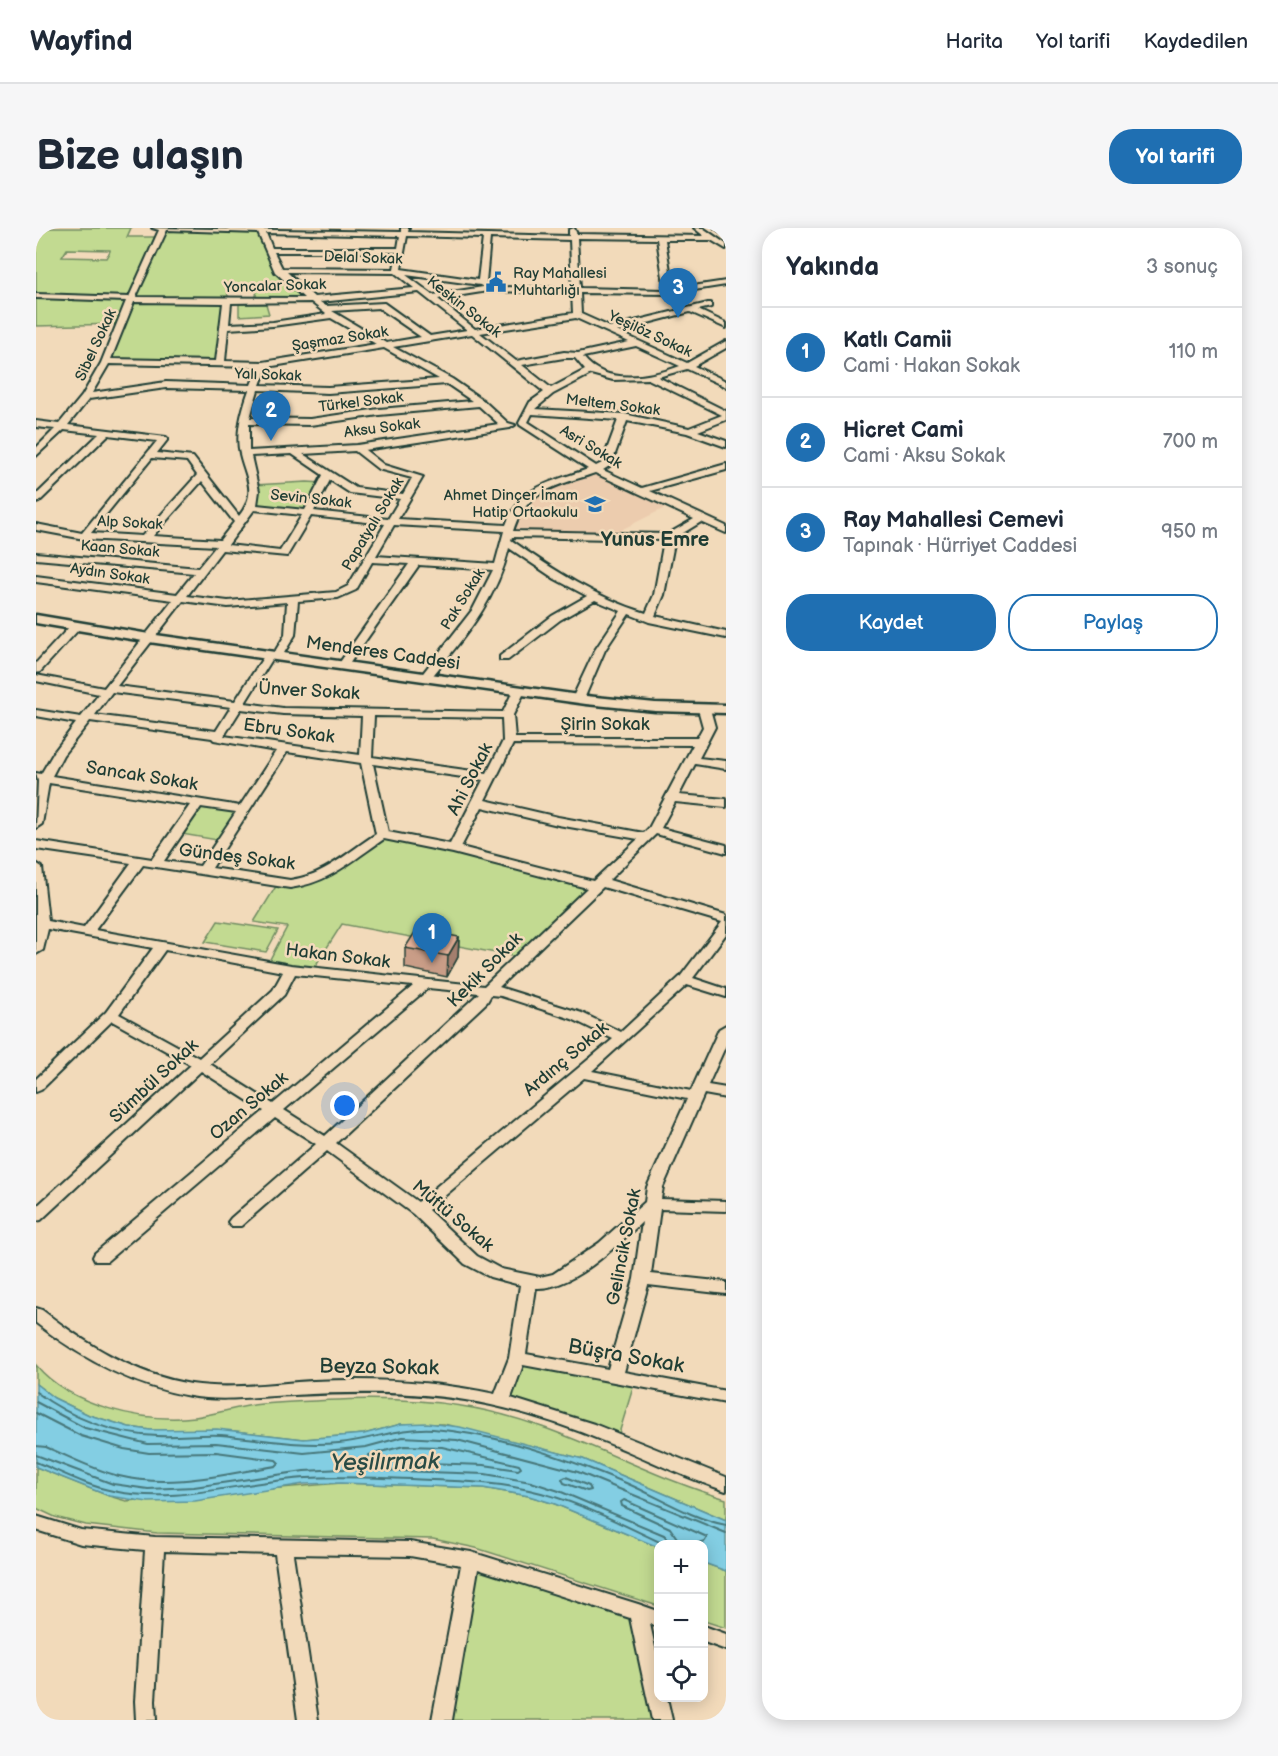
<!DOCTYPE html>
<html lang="tr">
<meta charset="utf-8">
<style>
:root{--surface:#fff;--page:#f6f6f7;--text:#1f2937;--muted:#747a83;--line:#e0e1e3;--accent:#1f6fb2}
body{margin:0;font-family:"Balsamiq Sans",sans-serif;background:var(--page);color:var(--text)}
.controls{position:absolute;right:18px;bottom:18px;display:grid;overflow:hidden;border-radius:12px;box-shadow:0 3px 15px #0003}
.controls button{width:54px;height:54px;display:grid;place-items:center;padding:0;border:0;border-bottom:2px solid var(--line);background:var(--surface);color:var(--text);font:30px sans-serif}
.you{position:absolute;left:309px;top:878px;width:21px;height:21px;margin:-15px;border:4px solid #fff;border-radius:50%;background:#1a73e8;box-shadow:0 0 0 9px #1a73e833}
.badge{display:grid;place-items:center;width:39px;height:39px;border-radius:50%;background:var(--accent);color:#fff;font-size:20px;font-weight:700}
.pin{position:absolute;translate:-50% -50px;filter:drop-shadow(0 2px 3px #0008)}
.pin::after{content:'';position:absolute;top:32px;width:21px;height:18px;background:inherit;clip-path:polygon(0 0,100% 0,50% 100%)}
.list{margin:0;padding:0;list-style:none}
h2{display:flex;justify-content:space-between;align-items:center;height:78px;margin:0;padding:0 24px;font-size:26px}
h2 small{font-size:20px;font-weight:400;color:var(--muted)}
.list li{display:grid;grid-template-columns:39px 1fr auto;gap:18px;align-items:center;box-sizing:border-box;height:90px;padding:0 24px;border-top:2px solid var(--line)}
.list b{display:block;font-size:22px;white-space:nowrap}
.list p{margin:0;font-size:20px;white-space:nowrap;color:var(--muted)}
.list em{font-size:20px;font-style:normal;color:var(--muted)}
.actions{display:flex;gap:12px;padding:18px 24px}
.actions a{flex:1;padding:14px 0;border:2px solid var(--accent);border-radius:24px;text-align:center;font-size:21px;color:var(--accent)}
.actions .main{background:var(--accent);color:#fff}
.icon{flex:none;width:33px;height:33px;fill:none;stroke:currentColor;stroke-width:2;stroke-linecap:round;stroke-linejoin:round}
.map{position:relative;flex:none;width:690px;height:1492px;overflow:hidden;border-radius:24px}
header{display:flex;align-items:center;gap:36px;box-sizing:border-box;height:84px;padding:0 30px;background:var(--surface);border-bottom:2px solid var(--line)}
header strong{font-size:28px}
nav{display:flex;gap:33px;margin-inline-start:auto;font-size:21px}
.intro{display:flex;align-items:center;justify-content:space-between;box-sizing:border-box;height:144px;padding:0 36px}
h1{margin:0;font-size:42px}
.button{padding:15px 27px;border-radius:24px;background:var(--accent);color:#fff;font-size:21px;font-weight:700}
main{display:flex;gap:36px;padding:0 36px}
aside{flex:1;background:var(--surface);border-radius:24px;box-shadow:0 3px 15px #0003}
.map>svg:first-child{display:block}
.built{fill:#ecccae}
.green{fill:#c2da91;stroke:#708c62;stroke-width:1.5;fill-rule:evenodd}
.water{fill:#83cee3;stroke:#5b949d;stroke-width:1.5}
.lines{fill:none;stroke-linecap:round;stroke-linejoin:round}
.shore{stroke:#47777a;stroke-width:2}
.minor-casing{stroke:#1f3d34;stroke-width:4}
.tertiary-casing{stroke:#1f3d34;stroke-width:5}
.minor{fill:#f2daba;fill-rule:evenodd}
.tertiary{fill:#f2daba;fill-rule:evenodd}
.rail{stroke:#1f3d34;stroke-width:3}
.wall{fill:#c99d87;stroke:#1f3d34;stroke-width:1.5}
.shaded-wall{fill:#a47f6e;stroke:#1f3d34;stroke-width:1.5}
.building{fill:#eab69d;stroke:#1f3d34;stroke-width:1.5}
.labels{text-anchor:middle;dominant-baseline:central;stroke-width:5;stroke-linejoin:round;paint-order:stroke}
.far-street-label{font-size:15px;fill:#1f3d34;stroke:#f2daba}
.far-poi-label{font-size:15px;fill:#1f3d34;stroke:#f2daba;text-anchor:start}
.street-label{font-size:18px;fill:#1f3d34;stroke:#f2daba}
.far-district-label{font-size:20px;font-weight:bold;fill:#1f3d34;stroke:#f2daba}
.near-street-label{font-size:21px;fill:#1f3d34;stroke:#f2daba}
.near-water-label{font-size:24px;font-style:italic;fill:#294c46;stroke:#f2daba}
</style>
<header>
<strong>Wayfind</strong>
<nav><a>Harita</a><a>Yol tarifi</a><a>Kaydedilen</a></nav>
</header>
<div class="intro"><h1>Bize ulaşın</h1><a class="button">Yol tarifi</a></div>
<main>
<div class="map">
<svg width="690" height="1492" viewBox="0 0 690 1492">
<rect width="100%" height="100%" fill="#f2daba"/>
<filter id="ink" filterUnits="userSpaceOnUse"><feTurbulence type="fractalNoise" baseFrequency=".0167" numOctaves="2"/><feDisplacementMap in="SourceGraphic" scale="12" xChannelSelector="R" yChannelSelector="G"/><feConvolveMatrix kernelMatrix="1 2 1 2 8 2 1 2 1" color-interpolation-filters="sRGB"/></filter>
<g filter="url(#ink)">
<path class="built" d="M560 242 635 277 573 308 473 306 474 300 497 265Z"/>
<g class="green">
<path d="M0 0H95L91 9H124L128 0H224L239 37 276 72 219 73 222 57H193L184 136 70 133 84 96 0 98ZM31 21 74 22V23L70 30 26 29Z"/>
<path d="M230 76 233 86 203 88V76Z"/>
<path d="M271 254 287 255 272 286 215 279 218 257Z"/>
<path d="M162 575 207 582 187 613 140 605Z"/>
<path d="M346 607 560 658 486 730 306 696 276 743 231 737 251 699 218 694 242 655 263 656Z"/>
<path d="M182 693 242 702 230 724 169 714Z"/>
<path d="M481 1130 599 1153 581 1212 465 1173Z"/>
<path d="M0 1137C34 1178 108 1195 159 1189 181 1186 203 1178 226 1176 292 1172 359 1167 425 1178 520 1192 600 1245 690 1271V1292L547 1231 408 1196H365L328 1206 268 1211 199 1203 114 1202 93 1199 53 1187 18 1170 0 1156Z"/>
<path d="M0 1239 73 1268 90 1273 305 1255 447 1260 493 1268 519 1276 622 1319V1378L440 1320 397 1311 121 1305 50 1297 19 1289 0 1280Z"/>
<path d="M435 1331 602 1384 626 1492H406Z"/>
<path d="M668 1335 690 1343V1400L668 1393Z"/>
</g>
<path class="water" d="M0 1156 18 1170 53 1187 93 1199 114 1202 181 1201 268 1211 328 1206 365 1196 391 1195 424 1199 547 1231 690 1292V1343L668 1335V1316H622V1319L519 1276 493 1268 447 1260 305 1255 268 1256 159 1273 112 1274 73 1268 0 1239Z"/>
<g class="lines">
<g class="shore">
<path d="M0 1164C35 1190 78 1207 122 1208 143 1209 164 1206 185 1207 225 1211 264 1219 303 1215 335 1212 365 1199 397 1201 462 1206 530 1230 590 1255 623 1269 654 1290 690 1297"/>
<path d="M0 1174 49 1200 112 1216 180 1215 268 1225 330 1219 367 1209 421 1212 542 1244 690 1305"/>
<path d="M0 1185 45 1208 88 1221 113 1225 180 1224 240 1232 243 1235 240 1238C189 1246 135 1261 83 1248 58 1242 34 1229 10 1219L0 1218"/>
<path d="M368 1218 406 1219 483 1237 485 1240 482 1242 448 1237 334 1233 332 1231 333 1227Z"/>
<path d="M0 1227 77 1256 112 1261 158 1259 268 1243 306 1241 449 1246 495 1254 523 1263 628 1307 636 1316"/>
<path d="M0 1234C25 1244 51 1258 77 1263 143 1277 205 1253 271 1250 306 1248 340 1250 375 1251 415 1253 454 1253 493 1262 540 1272 585 1296 628 1316"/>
<path d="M530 1249 553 1258 555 1262 551 1263 528 1255 526 1251Z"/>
<path d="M645 1316 634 1300 586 1278 585 1274 588 1272 671 1309 669 1313 657 1316"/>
</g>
<g class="minor-casing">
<g id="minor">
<path d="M116 0 365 4V0H373L372 4 533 8V2L538 0 541 6 668 8 658 0H667L690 16V21L675 12H629L637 61 690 53V57L633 66 544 65 545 86 574 99 672 75H675V79L662 82 690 95V100L654 84 581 103 651 135 690 113V120L658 138 690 153V159L651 141 622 149 690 183V192L662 203 690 213V219L651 205 591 193 575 237 567 242 606 260 690 236V242L614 263 690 298V305L665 294 639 310 628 367 619 388 690 404V410L613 394 593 386 569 422 548 471 546 473H538L536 471 559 422 585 383 559 372 524 392 472 432H464V428L516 388 551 368 519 351 473 320C461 372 427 411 394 451H386L384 449 437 381 457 342 383 337 311 439H303L302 437 373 336 336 334 320 362 302 370 262 373 259 407 245 430H237L209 475 247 480 467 484 477 463 483 460 489 463 477 487 479 510H661L667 499 662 481 668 478 674 481 679 499 663 530 690 533V541L659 536 643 567 690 571V579L639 574 625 600 690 617V625L620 606 573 652 690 687V706L657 750 690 761V769L651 757 556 843 655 863 683 801 690 797V817L672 857 690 860V870L668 866 627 959 625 971 690 973V983L624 981 615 1046 690 1054V1066L612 1057 588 1144 690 1163V1175L487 1137 475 1170 558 1196 690 1249V1263C649 1250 612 1231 572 1215 527 1196 478 1180 429 1172 372 1163 315 1164 258 1167 223 1168 188 1174 154 1168 96 1158 45 1130 0 1095V1080L6 1082C50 1116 99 1147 155 1156 195 1162 238 1155 278 1153 339 1150 399 1153 459 1166L473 1130 484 1057 454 1049 429 1036 377 986 291 923 205 998H195L192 994 195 990 280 916 239 890 71 1033H59L57 1029 59 1025 228 883 165 843 5 992 0 993V979L155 837 76 793 5 862 0 864V851L70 784 117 720 12 701 7 722 0 726V635L6 639 12 693 48 700 95 635 0 621V613L116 631 154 577 13 555 6 596 0 600 2 553 0 545 5 546 18 524 40 495 0 488V482L45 489 63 466 0 453V447L68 460 137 372 0 354V348L141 366 158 345 0 331V325L162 340 180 318 48 311 0 302V296L46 305 121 213 72 207 3 274 0 275V267L63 206 28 202 0 228V220L19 201 0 199V193L23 196 46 168 65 135 90 73 0 70V66L93 69 123 2ZM131 2 222 5 239 44 268 70 100 69ZM230 5 364 8 362 20H236ZM371 8 447 10 442 52 365 41ZM454 10 534 12 536 60 455 59 450 54ZM541 10 621 11 629 62 544 60ZM238 24H361L358 41 246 40ZM251 44 359 45 378 60 278 69ZM370 47 444 57 447 59 397 67ZM452 63 536 65 537 85 439 101 402 71ZM383 64 431 102 394 108 348 75 290 78 284 74ZM98 74 187 75 180 133 75 131ZM275 74 290 86 237 94 193 96 195 75ZM343 80 385 109 350 115 296 83ZM295 90 340 116 227 134 189 133 192 101 237 98ZM540 90 593 114 542 125 528 124 480 133 444 105ZM436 106 508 164 494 174 483 195 484 197 552 241C516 254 485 257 470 297L362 291 387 249 348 237 329 222 474 200 479 197 472 195 448 173 416 151 357 119ZM600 118 644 138C615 149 569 158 547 129ZM348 120 403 151 292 159 224 157 231 139ZM528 130H539L549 142 515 160 486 137ZM73 136 222 139 215 157 130 154 56 165ZM555 146 577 152 612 151 686 187 653 200 588 186 499 181 517 166ZM411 156 436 173 343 181 274 191 214 190 222 162 292 165ZM130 160 213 162C206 182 199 206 204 226 210 251 222 264 203 288L157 229 121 225 132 211 130 209 32 197 53 171ZM443 178 463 196 321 217 213 223V196L274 197 343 187ZM496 186 582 192 566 235 560 238 492 194ZM319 223 342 241 376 250 367 266 320 260 267 226ZM256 226 287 247 269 282 221 277 223 263 215 228ZM116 230 151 233 161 247 106 308 55 305ZM559 245 658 291 632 306 477 303C490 261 522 258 559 245ZM294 252 314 265 364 271 352 291 278 283ZM166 253 198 294 184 312 117 308ZM218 282 266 287 244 323 192 317ZM275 288 349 296 312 358 300 364 192 373 151 368 186 322 251 328ZM358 297 468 303 459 336 340 328ZM476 309 628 312 618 367 610 385C561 370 517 342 475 312ZM147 373 192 379 251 374 249 407 238 425H230L199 473 81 458ZM76 464 195 479 180 503 59 487ZM205 481 247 486 326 488 324 527 188 508ZM338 488 466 490 467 513 451 545 336 529ZM54 493 176 510 178 512 240 523 204 578 16 548 27 527ZM477 516 657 517 613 600 608 605 522 589 449 572ZM251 524 325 535 340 606C312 624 288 648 254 652L176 640ZM337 536 447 552 414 616 352 604ZM165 579 200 584 164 638 128 633ZM446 579 522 597 602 611 557 653 425 619ZM348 611 417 625 551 660 448 758 255 737 59 702 107 637 254 660C293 655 317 632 348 611ZM567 659 686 694 644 749 585 804 546 785 463 759ZM129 722 247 744 237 762 163 830 83 786ZM259 746 377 758 237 876 174 836 248 767ZM392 760 443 765 289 908 248 882ZM455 767 465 768 536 791 577 811 382 974 300 915 451 774ZM548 850 651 871 611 959 609 974 563 1015 517 1046 504 1049 465 1041 441 1028 392 982ZM606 994 598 1051 572 1141 490 1126 500 1060C537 1062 581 1017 606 994Z"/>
<path d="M40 395 44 396V400L4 444 0 445V435L36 396Z"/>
<path d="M0 1288 45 1302 119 1309 374 1314 435 1324 602 1376 622 1383V1399L614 1396 622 1433V1470H631L636 1492H616L594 1390 442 1341 416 1492H396L425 1337 374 1328 257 1326 282 1492H262L239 1326 128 1323 119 1473 120 1492H100L99 1473 109 1322 45 1316 0 1302Z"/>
<path d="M668 1398 690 1406V1422L668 1414Z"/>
</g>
</g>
<g class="tertiary-casing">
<path id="tertiary" d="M0 387 113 406 550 468 619 475 690 477V485L619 483 550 476 113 414 0 395Z"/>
</g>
<use href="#minor" class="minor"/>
<use href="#tertiary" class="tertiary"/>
<path class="rail" d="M678 0 690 8"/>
</g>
<path class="wall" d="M423 709 422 729 411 749 369 740V720Z"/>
<path class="shaded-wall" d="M423 709 422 729 411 749 412 728Z"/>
<path class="building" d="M381 701 423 709 412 728 369 720Z"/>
</g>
<defs>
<g id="civic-bare" transform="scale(1.62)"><path d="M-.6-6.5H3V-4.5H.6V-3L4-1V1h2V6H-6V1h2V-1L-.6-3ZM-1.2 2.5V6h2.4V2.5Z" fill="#1f6fb2" stroke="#f2daba" stroke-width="2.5" paint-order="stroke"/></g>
<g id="school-bare" transform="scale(1.62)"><path d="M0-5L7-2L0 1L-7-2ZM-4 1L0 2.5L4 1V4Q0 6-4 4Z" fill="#1f6fb2" stroke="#f2daba" stroke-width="2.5" paint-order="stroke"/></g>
</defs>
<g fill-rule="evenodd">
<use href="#civic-bare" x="460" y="54"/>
<use href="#school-bare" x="559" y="276"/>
</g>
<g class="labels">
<g class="far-street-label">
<text transform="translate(327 30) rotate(2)">Delal Sokak</text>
<text transform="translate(239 58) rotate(-2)">Yoncalar Sokak</text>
<text transform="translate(428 79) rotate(38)">Keskin Sokak</text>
<text transform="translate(614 106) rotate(25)">Yeşilöz Sokak</text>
<text transform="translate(304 111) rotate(-9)">Şaşmaz Sokak</text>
<text transform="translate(60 117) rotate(-65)">Sibel Sokak</text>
<text transform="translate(232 147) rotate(2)">Yalı Sokak</text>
<text transform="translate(325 174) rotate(-7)">Türkel Sokak</text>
<text transform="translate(577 177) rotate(7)">Meltem Sokak</text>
<text transform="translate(346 200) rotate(-7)">Aksu Sokak</text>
<text transform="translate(555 219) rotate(31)">Asri Sokak</text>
<text transform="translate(275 271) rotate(6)">Sevin Sokak</text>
<text transform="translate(94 295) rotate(3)">Alp Sokak</text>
<text transform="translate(337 296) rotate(-59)">Papatyalı Sokak</text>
<text transform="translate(84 321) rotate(5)">Kaan Sokak</text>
<text transform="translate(74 346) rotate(8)">Aydın Sokak</text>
<text transform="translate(427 371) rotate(-58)">Pak Sokak</text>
</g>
<g class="far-poi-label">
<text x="477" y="45">Ray Mahallesi<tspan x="477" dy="17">Muhtarlığı</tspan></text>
<text x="542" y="267" text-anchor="end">Ahmet Dinçer İmam<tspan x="542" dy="17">Hatip Ortaokulu</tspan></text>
</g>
<g class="street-label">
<text transform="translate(347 425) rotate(8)">Menderes Caddesi</text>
<text transform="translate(273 463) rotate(3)">Ünver Sokak</text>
<text x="569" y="496">Şirin Sokak</text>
<text transform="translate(253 503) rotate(8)">Ebru Sokak</text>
<text transform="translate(106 548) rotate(9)">Sancak Sokak</text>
<text transform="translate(434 551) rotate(-63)">Ahi Sokak</text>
<text transform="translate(201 629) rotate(7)">Gündeş Sokak</text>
<text transform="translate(302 728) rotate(7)">Hakan Sokak</text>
<text transform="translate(449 742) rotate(-45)">Kekik Sokak</text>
<text transform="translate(530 831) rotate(-40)">Ardınç Sokak</text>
<text transform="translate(118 853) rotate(-43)">Sümbül Sokak</text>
<text transform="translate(213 878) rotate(-40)">Ozan Sokak</text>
<text transform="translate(417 988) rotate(40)">Müftü Sokak</text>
<text transform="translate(588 1019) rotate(-79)">Gelincik Sokak</text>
</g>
<g class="far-district-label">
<text x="619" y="312">Yunus Emre</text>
</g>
<g class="near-street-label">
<text transform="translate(590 1128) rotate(10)">Büşra Sokak</text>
<text transform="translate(343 1139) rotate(1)">Beyza Sokak</text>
</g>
<g class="near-water-label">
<text transform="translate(349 1234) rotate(-1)">Yeşilırmak</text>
</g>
</g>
</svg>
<div class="controls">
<button>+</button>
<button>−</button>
<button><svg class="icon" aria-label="locate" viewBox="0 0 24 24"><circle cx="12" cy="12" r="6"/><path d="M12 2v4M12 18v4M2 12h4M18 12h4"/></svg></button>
</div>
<div class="you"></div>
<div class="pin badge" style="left:396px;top:735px">1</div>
<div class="pin badge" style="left:235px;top:213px">2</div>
<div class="pin badge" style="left:642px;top:90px">3</div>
</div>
<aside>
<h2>Yakında<small>3 sonuç</small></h2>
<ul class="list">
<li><span class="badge">1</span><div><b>Katlı Camii</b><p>Cami · Hakan Sokak</p></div><em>110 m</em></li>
<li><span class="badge">2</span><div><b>Hicret Cami</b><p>Cami · Aksu Sokak</p></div><em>700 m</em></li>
<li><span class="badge">3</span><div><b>Ray Mahallesi Cemevi</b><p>Tapınak · Hürriyet Caddesi</p></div><em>950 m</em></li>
</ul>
<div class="actions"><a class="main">Kaydet</a><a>Paylaş</a></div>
</aside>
</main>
